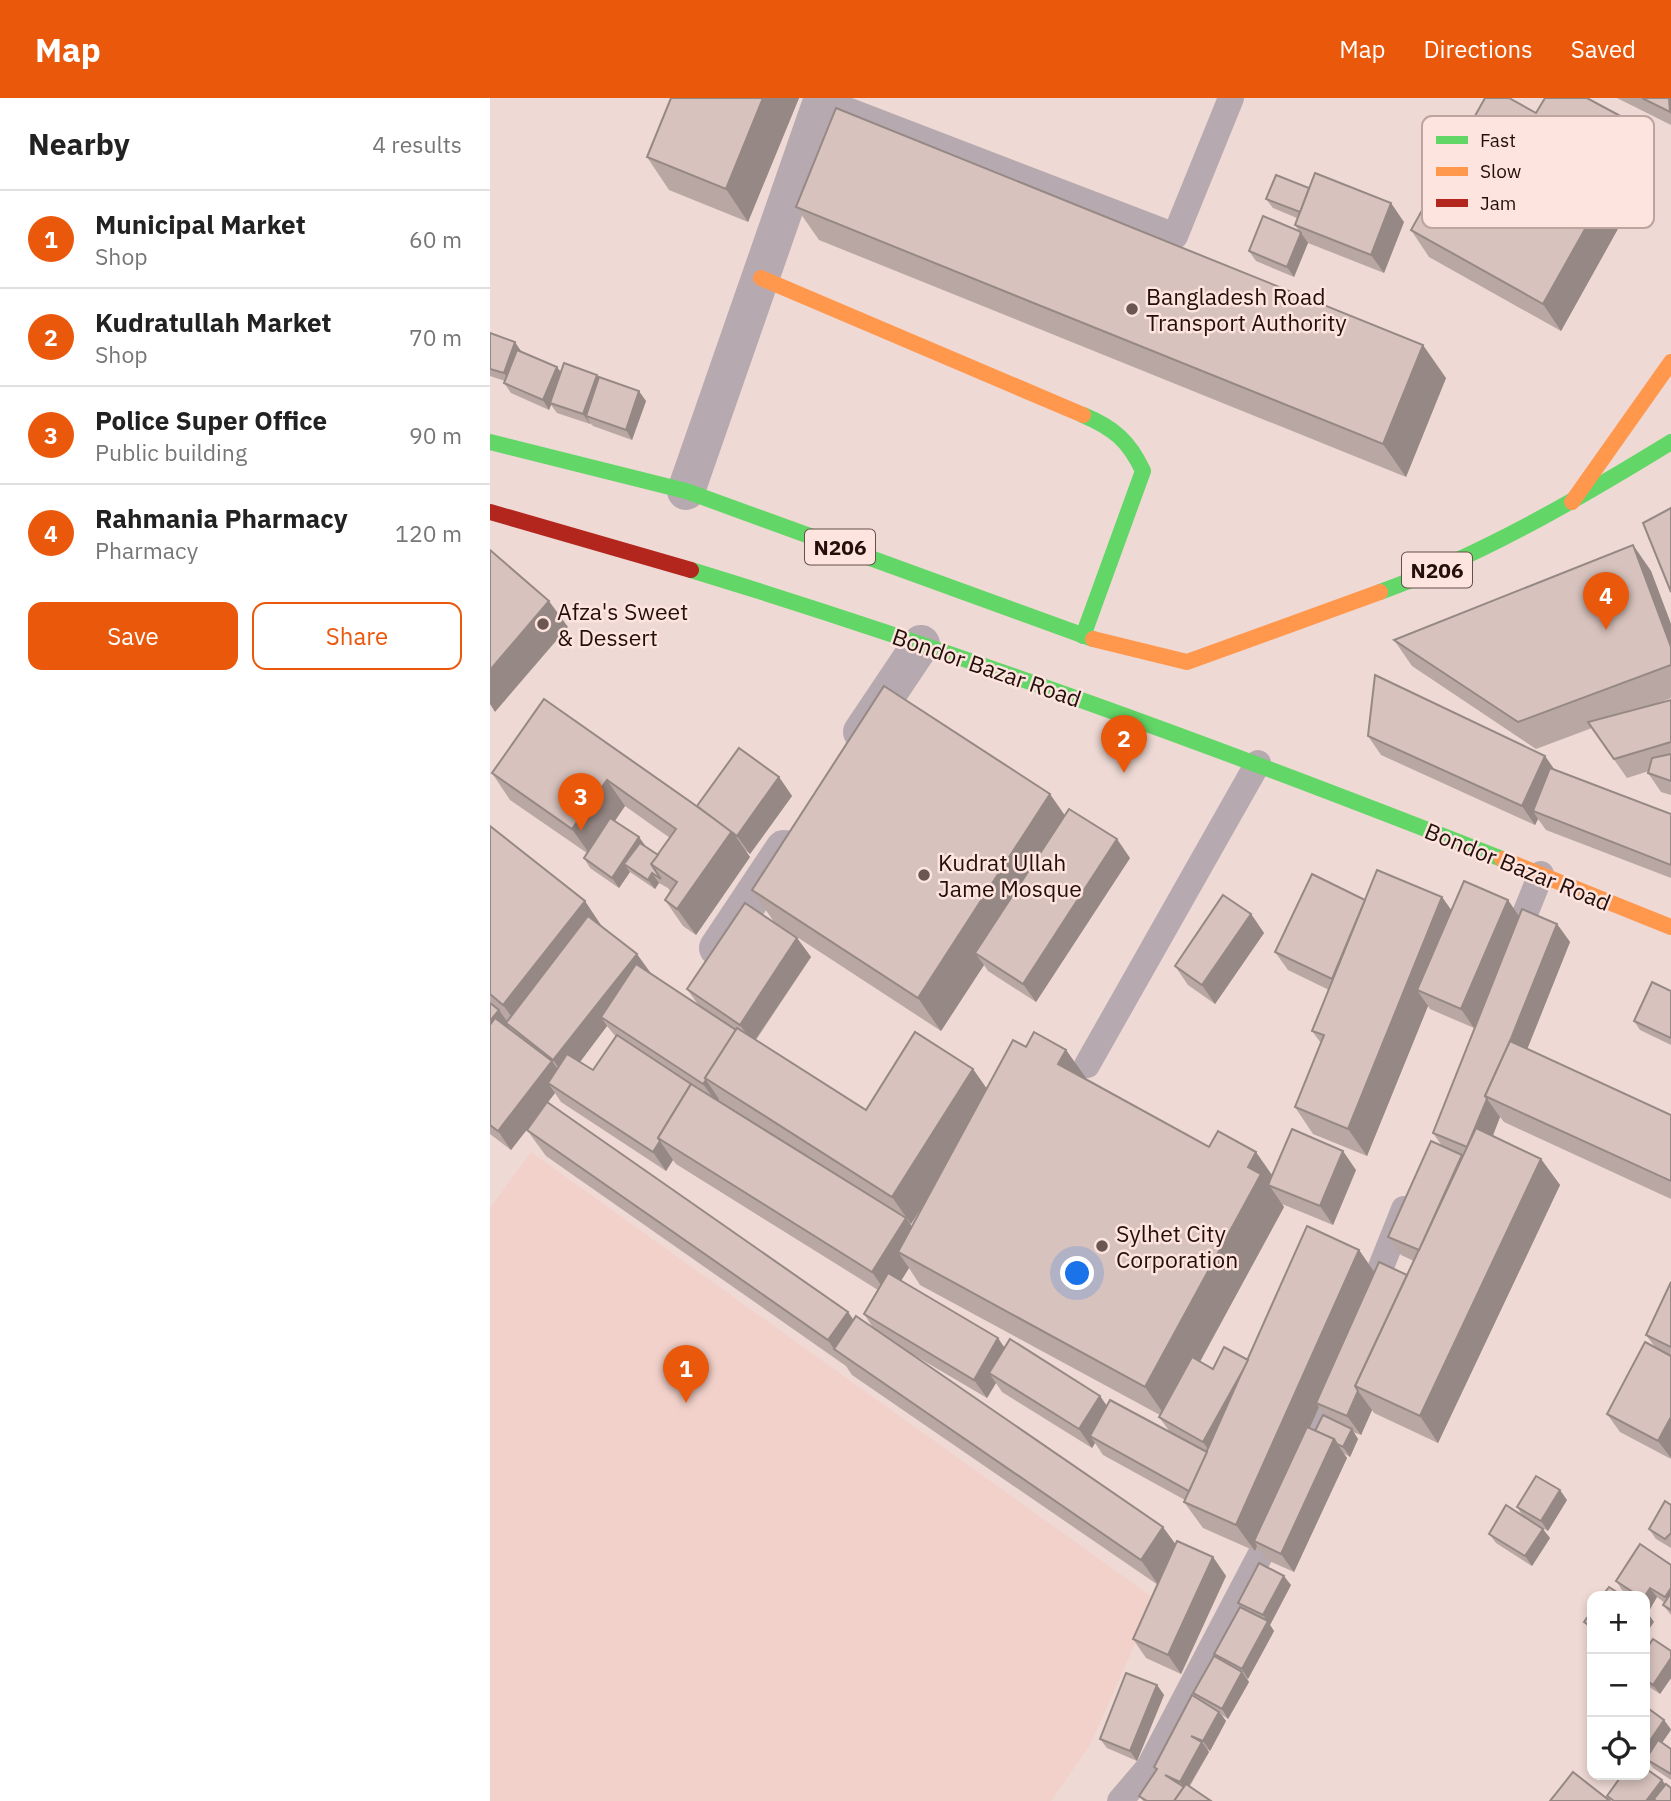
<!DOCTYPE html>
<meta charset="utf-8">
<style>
:root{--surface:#fff;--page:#f2f2f2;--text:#222;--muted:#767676;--line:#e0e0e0;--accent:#ea580c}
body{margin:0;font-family:"IBM Plex Sans",sans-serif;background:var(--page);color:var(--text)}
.controls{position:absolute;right:21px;bottom:21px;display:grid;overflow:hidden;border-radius:14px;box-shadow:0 4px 10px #0003}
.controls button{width:63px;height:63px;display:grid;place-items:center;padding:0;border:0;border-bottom:2px solid var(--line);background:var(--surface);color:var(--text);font:35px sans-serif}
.you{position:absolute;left:588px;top:1176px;width:24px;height:24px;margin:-18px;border:5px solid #fff;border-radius:50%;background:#1a73e8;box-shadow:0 0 0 10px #1a73e833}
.badge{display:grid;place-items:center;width:46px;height:46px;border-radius:50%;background:var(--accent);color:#fff;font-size:23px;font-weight:700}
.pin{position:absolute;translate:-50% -58px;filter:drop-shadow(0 2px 4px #0008)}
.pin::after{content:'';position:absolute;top:37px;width:24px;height:21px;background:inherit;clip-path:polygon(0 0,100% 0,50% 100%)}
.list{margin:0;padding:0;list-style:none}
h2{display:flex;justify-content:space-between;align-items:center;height:91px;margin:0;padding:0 28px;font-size:30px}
h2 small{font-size:23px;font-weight:400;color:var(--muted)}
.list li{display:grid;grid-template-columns:46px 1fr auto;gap:21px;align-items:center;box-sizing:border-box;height:98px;padding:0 28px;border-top:2px solid var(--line)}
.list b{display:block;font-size:26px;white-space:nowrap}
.list p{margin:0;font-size:23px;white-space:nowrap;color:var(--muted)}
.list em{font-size:23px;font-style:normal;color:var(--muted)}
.actions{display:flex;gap:14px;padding:21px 28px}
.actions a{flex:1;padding:16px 0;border:2px solid var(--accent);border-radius:14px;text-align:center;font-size:24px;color:var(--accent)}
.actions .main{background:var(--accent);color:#fff}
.icon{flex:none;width:38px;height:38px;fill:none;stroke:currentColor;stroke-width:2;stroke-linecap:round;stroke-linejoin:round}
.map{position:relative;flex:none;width:1181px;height:1703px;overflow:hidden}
header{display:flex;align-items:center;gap:42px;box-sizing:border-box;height:98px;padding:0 35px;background:var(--accent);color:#fff}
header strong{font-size:33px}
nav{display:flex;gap:38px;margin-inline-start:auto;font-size:24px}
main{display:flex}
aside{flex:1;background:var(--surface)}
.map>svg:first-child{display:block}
.built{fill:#f2d1ca}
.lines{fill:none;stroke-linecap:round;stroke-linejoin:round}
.lane{stroke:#b6aab0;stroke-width:26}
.street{stroke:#b6aab0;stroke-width:38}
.fast{stroke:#63d668;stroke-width:16}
.slow{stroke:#ff974d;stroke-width:16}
.jam{stroke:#b3261e;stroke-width:16}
.wall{fill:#b9a7a3;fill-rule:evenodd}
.shaded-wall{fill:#968884}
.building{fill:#d7c2bd;stroke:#968884;stroke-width:2}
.poi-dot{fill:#6b5651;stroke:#fee4de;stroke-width:2.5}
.labels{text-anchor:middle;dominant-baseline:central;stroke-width:5;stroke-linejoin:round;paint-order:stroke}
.shield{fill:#fee4de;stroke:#654f4a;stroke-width:2}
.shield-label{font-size:21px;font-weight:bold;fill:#240f0a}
.poi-label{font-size:23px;fill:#240f0a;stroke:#fee4de;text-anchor:start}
.street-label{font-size:23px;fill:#240f0a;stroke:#fee4de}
.key{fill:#fee4de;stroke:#bda49e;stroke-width:2}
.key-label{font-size:19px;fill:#240f0a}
</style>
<header>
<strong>Map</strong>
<nav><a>Map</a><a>Directions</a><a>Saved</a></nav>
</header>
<main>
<aside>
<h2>Nearby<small>4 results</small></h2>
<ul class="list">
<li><span class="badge">1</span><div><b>Municipal Market</b><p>Shop</p></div><em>60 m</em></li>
<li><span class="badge">2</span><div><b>Kudratullah Market</b><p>Shop</p></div><em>70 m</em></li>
<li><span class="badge">3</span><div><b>Police Super Office</b><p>Public building</p></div><em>90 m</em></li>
<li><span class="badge">4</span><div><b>Rahmania Pharmacy</b><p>Pharmacy</p></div><em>120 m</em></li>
</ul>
<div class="actions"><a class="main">Save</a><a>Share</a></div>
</aside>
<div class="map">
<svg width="1181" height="1703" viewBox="0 0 1181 1703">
<rect width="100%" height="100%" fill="#eed9d4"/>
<path class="built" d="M41 1054 665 1501 600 1647 561 1703H0V1110Z"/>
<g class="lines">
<g class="lane">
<path d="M331 2 685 138 741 0"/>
<path d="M1023 846 1051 776"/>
<path d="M597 967 768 665"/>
<path d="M879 1199 914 1111"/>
<path d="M811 1364 846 1280"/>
<path d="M630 1703 659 1669 788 1423"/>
</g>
<g class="street">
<path d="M196 393 333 0"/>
<path d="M372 634 431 546"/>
<path d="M228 850 294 751"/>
</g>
<g class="fast">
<path d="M593 317C624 330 639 343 653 373L593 538"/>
<path d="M0 344 196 393 603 541"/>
<path d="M201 472C476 556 745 656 1012 761"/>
<path d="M890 494C992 457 1088 401 1181 344"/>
</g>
<g class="slow">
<path d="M271 180 593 317"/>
<path d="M1082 404 1181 264"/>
<path d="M603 541 697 564 890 494"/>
<path d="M1012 761 1181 829"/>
</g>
<path class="jam" d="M0 414 201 472"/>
</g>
<g class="wall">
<path d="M181 0H309L258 124 179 92 157 59Z"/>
<path d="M1127 0H1181V27Z"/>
<path d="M1046 15 1152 46 1150 50 1163 68 1071 233 939 159 921 132Z"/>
<path d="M819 90 914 124 894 175 818 145 804 179 766 163 759 153 809 133 805 127 807 120 783 110 776 101Z"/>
<path d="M306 109 956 280 916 379 329 142Z"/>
<path d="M0 235 31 254 71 274 109 280 156 303 142 342 103 328 100 325V326L67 315 61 307 59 312 21 295 14 285 15 283 0 278Z"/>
<path d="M1143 447 1161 473 1181 526V600L1165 606 1181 602V697L1171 694 1158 675 1159 673 1137 680 1102 630 1046 651 922 568 904 542Z"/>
<path d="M54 601 207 708 289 679 302 698 260 756 256 753 260 759 206 837 193 828 175 802 180 793 178 790 169 785 165 791 140 774 129 790 100 770 94 760 97 755 20 702 2 675ZM135 708 180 740 168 757 156 749 149 739 124 724Z"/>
<path d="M878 638 1055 658 1064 671 1181 716V780L1056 732 1048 721 1045 727 891 657Z"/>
<path d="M575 717 640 760 546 904 498 873 494 867 451 933 284 824 262 792Z"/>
<path d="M0 728 113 830 160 874 209 908 197 891 307 840 321 859 266 942 376 1012 483 971 496 990 536 949 576 952 596 981 719 1049 782 1077 866 1072 843 1127 792 1106 794 1109 710 1264 723 1271 758 1262 869 1152 884 1174 917 1177 924 1163 911 1157 898 1139 952 1048 943 1035 995 903 984 930 940 911 938 908 877 1058 823 1036 805 1009 831 945 822 933 839 892 798 872 785 854 875 802 952 799 961 812 1029 818 1067 826 1080 844 1037 951 1181 1017V1101L1014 1024 1010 1019 1003 1038 1051 1061 1070 1087 948 1345 884 1315 882 1312 871 1337 863 1334 868 1341 860 1359 853 1355 857 1360 804 1474 777 1462 767 1448 765 1453 713 1430 694 1404 695 1402 613 1357 605 1345 602 1350 512 1294 506 1285 497 1300 412 1250 686 1447 723 1459 736 1478 691 1576 656 1560 643 1541 668 1487 362 1277 356 1268 56 1058 37 1032 43 1024 21 1052 0 1036ZM117 928 126 939 103 972 90 964ZM65 995 71 1004 176 1073 183 1062 186 1066 388 1192 374 1216 384 1231 363 1222 358 1214 58 1004ZM435 1104 422 1128 419 1124 421 1126ZM419 1170 430 1187 670 1317 669 1319 680 1334 617 1308 610 1298 515 1250 411 1183ZM829 1309 837 1319 825 1333 820 1330Z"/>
<path d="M761 816 774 835 725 906 698 887 685 868Z"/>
<path d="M1181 893V947L1150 932 1144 923Z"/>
<path d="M1181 1184V1361L1130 1334 1117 1316 1165 1249 1156 1237Z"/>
<path d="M1077 1402 1058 1433 1047 1427 1060 1440 1042 1468 1006 1445 999 1436 1032 1417 1027 1409Z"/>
<path d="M1181 1407V1450L1166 1441 1159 1431Z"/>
<path d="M1181 1467V1517L1173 1507 1175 1505 1167 1499 1160 1511 1155 1507V1498H1141L1132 1492 1126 1483Z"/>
<path d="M801 1487 780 1527 784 1533 758 1581 756 1579 759 1584 738 1621 732 1617 736 1623 720 1653 717 1651 719 1654 700 1688 721 1703H653L649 1698 666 1672 664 1669 706 1600 703 1595 726 1559 724 1556 752 1510 748 1505Z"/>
<path d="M1102 1513V1534L1094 1524Z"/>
<path d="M1155 1553H1181V1580L1170 1596 1155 1586Z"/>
<path d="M667 1587 674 1597 647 1663 617 1650 610 1641Z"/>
<path d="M1155 1608 1174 1622 1181 1631 1172 1645 1181 1651V1682L1163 1670 1159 1664 1157 1666 1155 1664Z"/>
</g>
<g class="shaded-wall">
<path d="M273 0H309L258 124 236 91Z"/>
<path d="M1179 0H1181V16L1180 14Z"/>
<path d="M1134 20 1152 46 1150 50 1163 68 1071 233 1053 206 1127 32Z"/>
<path d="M901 105 914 124 894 175 881 157Z"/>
<path d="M811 135 818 145 804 179 797 169Z"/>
<path d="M25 244 31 253 20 285 14 275Z"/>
<path d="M933 247 956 280 916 379 893 346Z"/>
<path d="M67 269 74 278 60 305 61 307 59 312 53 302Z"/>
<path d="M107 277 114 287 96 318 100 325V326L93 316Z"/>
<path d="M149 293 156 303 142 342 136 332Z"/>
<path d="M1143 447 1161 473 1181 526V549Z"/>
<path d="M59 503 78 529 5 614 0 606V572Z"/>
<path d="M1055 658 1068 677 1043 713 1048 721 1045 727 1032 708Z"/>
<path d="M289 679 302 698 260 756 247 738Z"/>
<path d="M117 682 135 708 101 758 82 731Z"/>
<path d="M560 696 583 729 485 855 494 867 451 933 428 900Z"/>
<path d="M242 733 260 759 206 837 187 811Z"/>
<path d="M149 739 156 749 134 766 140 774 129 790 122 780Z"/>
<path d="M627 741 640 760 546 904 533 886Z"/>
<path d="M162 775 169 785 165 791 158 782Z"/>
<path d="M952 799 971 826 927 892 938 908 877 1058 858 1031Z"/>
<path d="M1018 802 1031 821 984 930 971 911Z"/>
<path d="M95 803 113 830 32 933 13 907Z"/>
<path d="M761 816 774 835 725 906 712 887Z"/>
<path d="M1067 826 1080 844 1015 1007 998 999Z"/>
<path d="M307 840 321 859 263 945 250 927Z"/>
<path d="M147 856 160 874 111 919 117 928 77 981 63 962Z"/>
<path d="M9 912 21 929 16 925 21 932 0 958V923Z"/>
<path d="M576 952 599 984 568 966Z"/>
<path d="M62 963 75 982 58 985 65 995 21 1052 8 1033Z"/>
<path d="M483 971 502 998 421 1126 402 1099Z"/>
<path d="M216 982 229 1001 227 1005 213 986Z"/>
<path d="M997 1001 1010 1019 991 1067 978 1049Z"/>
<path d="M170 1043 183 1062 176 1073 163 1054Z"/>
<path d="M853 1053 866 1072 843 1127 830 1108Z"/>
<path d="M766 1054 789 1087H779L794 1109 678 1322 655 1289 758 1069Z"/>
<path d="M1051 1061 1070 1087 948 1345 930 1318Z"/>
<path d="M416 1120 434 1146 408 1154 419 1170 400 1200 382 1174Z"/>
<path d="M869 1152 887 1178 826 1305 829 1309 768 1445 764 1443 767 1448 765 1453 746 1427Z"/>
<path d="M358 1214 376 1240 344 1251 338 1242Z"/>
<path d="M508 1240 521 1259 499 1275 506 1285 497 1300 484 1282Z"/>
<path d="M759 1262 726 1362 713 1344Z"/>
<path d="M868 1293 882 1312 871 1337 857 1318Z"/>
<path d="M610 1298 623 1317 600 1338 605 1345 602 1350 589 1331Z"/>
<path d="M1181 1319V1360L1168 1343Z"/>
<path d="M862 1331 868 1341 860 1359 853 1349Z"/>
<path d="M844 1341 857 1360 804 1474 791 1456Z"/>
<path d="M1070 1392 1077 1402 1058 1433 1051 1423Z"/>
<path d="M673 1429 692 1455 669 1488 651 1462Z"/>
<path d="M1053 1431 1060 1440 1042 1468 1035 1458Z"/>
<path d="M723 1459 736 1478 691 1576 678 1557Z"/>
<path d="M794 1478 801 1487 780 1527 784 1533 758 1581 752 1571 778 1524 773 1517Z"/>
<path d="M1160 1490 1167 1499 1160 1511 1155 1504V1498Z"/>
<path d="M1181 1490V1508L1175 1499Z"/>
<path d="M1157 1514 1164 1524 1155 1537V1517Z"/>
<path d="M1181 1560V1580L1170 1596 1163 1587Z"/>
<path d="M752 1574 759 1584 738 1621 732 1611Z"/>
<path d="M667 1587 674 1597 647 1663 640 1653Z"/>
<path d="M729 1614 736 1623 720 1653 713 1643Z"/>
<path d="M1174 1622 1181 1632 1159 1663 1156 1661 1159 1664 1157 1666 1155 1662V1650Z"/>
<path d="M712 1644 719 1654 696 1693 690 1684Z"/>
<path d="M1172 1682 1179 1691 1164 1701 1165 1703H1156Z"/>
</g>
<g class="building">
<path d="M181 0H273L236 91 157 59Z"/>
<path d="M995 0H1019L1046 15 1055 0H1097L1134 20 1127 32 1145 42 1053 206 921 132Z"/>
<path d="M1152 0H1179L1180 14Z"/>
<path d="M346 10 933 247 893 346 306 109Z"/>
<path d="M825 75 901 105 881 157 805 127Z"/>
<path d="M786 77 819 90 810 114 776 101Z"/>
<path d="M773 118 809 133 811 135 797 169 759 153Z"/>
<path d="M0 235 25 244 14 275 0 271Z"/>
<path d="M27 252 67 269 53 302 14 285Z"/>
<path d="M74 265 107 277 93 316 60 305Z"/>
<path d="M109 279 149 293 136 332 96 318Z"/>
<path d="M1181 410V494L1153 425Z"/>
<path d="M1143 447 1181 549V567L1028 624 904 542Z"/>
<path d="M0 452 59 503 0 572Z"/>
<path d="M885 577 1055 658 1032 708 878 638Z"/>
<path d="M394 588 560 696 428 900 262 792Z"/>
<path d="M54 601 242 733 187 811 175 802 187 784 161 766 186 731 117 682 82 731 2 675Z"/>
<path d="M1181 602V644L1124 661 1098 624Z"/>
<path d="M249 650 289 679 247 738 207 708Z"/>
<path d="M1181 656V683L1158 675 1162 660Z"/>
<path d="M1060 670 1181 716V767L1043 713Z"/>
<path d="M579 711 627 741 533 886 485 855Z"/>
<path d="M120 720 149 739 122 780 94 760Z"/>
<path d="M0 728 95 803 13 907 0 896Z"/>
<path d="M150 745 168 757 161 766 171 781 162 775 158 782 134 766Z"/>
<path d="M887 772 952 799 858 1031 805 1009 834 937 822 933Z"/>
<path d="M822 776 875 802 842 881 785 854Z"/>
<path d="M974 783 1018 802 971 911 927 892Z"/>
<path d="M733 797 761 816 712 887 685 868Z"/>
<path d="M255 805 307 840 250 927 197 891Z"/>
<path d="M1032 811 1067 826 1020 943 995 998 997 1001 977 1049 943 1035Z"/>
<path d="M98 818 147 856 63 962 16 925Z"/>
<path d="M146 866 246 932 215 980 216 982 213 986 111 919Z"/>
<path d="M1162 884 1181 893V940L1144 923Z"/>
<path d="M0 905 9 912 0 923Z"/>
<path d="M5 920 62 963 8 1033 0 1027V927Z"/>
<path d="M247 930 376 1012 425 934 483 971 402 1099 215 980Z"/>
<path d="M544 934 576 952 568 966 719 1049 728 1033 766 1054 758 1069 771 1076 655 1289 408 1154 523 942 536 949Z"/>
<path d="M127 937 201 986 168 1040 170 1043 163 1054 58 985 77 956 103 972Z"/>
<path d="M1020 943 1181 1017V1083L995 998Z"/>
<path d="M201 986 416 1120 382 1174 168 1040Z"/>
<path d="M57 1004 358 1214 338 1242 37 1032Z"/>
<path d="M986 1030 1051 1061 930 1318 865 1288Z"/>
<path d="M802 1031 853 1053 830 1108 778 1087Z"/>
<path d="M941 1043 972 1057 929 1152 898 1139Z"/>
<path d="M817 1128 869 1152 746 1427 694 1404Z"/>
<path d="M889 1164 917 1177 865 1288 868 1293 857 1318 826 1305Z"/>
<path d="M398 1175 508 1240 484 1282 374 1216Z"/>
<path d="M1181 1184V1249L1156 1237Z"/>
<path d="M366 1218 673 1429 651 1462 344 1251Z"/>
<path d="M520 1241 610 1298 589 1331 499 1275Z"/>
<path d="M1155 1244 1181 1258V1319L1168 1343 1117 1316Z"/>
<path d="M734 1249 758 1262 753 1272 713 1344 669 1319 702 1259 723 1271Z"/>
<path d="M620 1302 717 1354 699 1393 600 1338Z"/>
<path d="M833 1317 862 1331 853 1349 847 1346 844 1341 825 1333Z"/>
<path d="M817 1329 844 1341 791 1456 764 1443Z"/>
<path d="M1046 1378 1070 1392 1051 1423 1027 1409Z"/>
<path d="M1175 1403 1181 1407V1435L1175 1441 1159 1431Z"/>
<path d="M1016 1407 1053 1431 1035 1458 999 1436Z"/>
<path d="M687 1443 723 1459 678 1557 643 1541Z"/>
<path d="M1150 1446 1181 1467V1490L1175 1499 1160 1490 1155 1498H1149L1126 1483Z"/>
<path d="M769 1465 794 1478 773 1517 748 1505Z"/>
<path d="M1119 1489 1133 1498H1112Z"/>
<path d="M1181 1495V1512L1173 1507Z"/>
<path d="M750 1509 778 1523 752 1571 724 1556Z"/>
<path d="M1102 1513V1529L1094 1524Z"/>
<path d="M1163 1541 1181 1553V1560L1163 1587 1155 1581V1553Z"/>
<path d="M724 1558 752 1574 732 1611 703 1595Z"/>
<path d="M636 1575 667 1587 640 1653 610 1641Z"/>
<path d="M702 1597 729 1614 713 1643 701 1638 712 1644 690 1684 675 1677 694 1689 684 1703H657L649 1698 667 1671 664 1669Z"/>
<path d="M1155 1608 1174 1622 1155 1650Z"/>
<path d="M1168 1642 1181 1651V1676L1156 1661Z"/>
<path d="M1155 1670 1172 1682 1156 1703H1124L1117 1698 1132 1677H1155Z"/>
<path d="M1083 1674 1120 1703H1060Z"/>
<path d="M696 1686 721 1703H684Z"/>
<path d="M1176 1686 1181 1690V1703H1166L1164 1701Z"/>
</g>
<g class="poi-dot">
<circle cx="642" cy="211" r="7"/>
<circle cx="53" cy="526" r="7"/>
<circle cx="434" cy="777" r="7"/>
<circle cx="612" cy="1148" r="7"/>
</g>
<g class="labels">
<g class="shield">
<rect x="315" y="431.5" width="70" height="35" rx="5"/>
<rect x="912" y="454.5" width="70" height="35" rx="5"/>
</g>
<g class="shield-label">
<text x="350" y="449">N206</text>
<text x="947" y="472">N206</text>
</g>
<g class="poi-label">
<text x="656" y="198">Bangladesh Road<tspan x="656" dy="26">Transport Authority</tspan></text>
<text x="67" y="513">Afza's Sweet<tspan x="67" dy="26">&amp; Dessert</tspan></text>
<text x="448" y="764">Kudrat Ullah<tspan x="448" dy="26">Jame Mosque</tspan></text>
<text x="626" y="1135">Sylhet City<tspan x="626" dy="26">Corporation</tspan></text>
</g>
<g class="street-label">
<text transform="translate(497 569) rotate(19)">Bondor Bazar Road</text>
<text transform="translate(1028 768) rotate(22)">Bondor Bazar Road</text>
</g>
</g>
<rect x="932" y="18" width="232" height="112" rx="10" class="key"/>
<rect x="946" y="38" width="32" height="8" fill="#63d668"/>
<rect x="946" y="69" width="32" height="9" fill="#ff974d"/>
<rect x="946" y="101" width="32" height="8" fill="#b3261e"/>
<g class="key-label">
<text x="990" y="49">Fast</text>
<text x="990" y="80">Slow</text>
<text x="990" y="112">Jam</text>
</g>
</svg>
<div class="controls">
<button>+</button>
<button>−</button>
<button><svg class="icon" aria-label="locate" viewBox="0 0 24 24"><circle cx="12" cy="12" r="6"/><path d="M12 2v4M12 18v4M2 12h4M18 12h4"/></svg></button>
</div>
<div class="you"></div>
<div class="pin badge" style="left:196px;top:1305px">1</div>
<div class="pin badge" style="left:634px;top:675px">2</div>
<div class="pin badge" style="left:91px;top:733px">3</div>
<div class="pin badge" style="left:1116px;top:532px">4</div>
</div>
</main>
